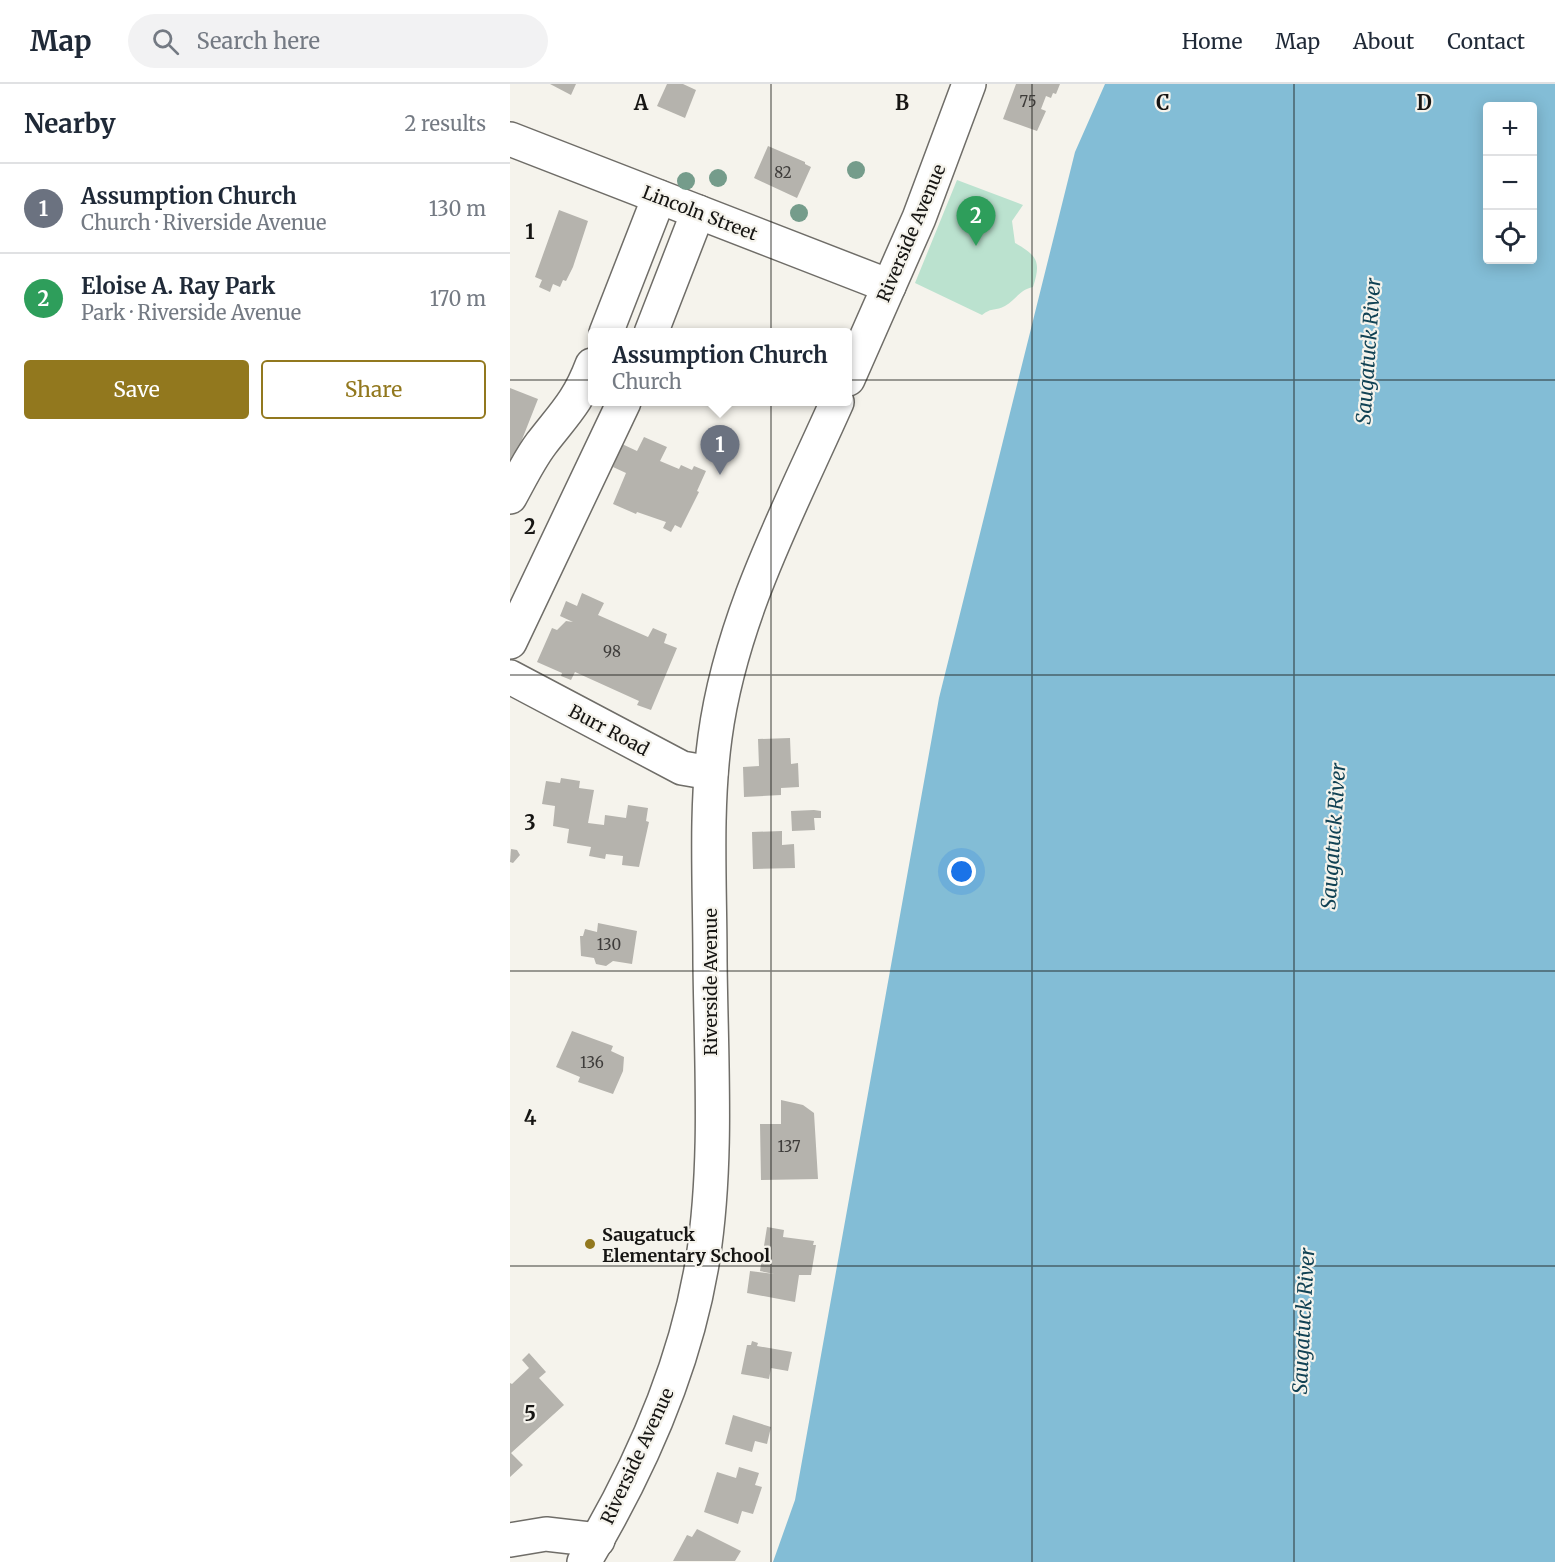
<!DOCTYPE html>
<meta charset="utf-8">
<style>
:root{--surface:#fff;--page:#f2f2f3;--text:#1f2937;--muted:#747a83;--line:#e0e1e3;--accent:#92781e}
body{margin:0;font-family:Merriweather,serif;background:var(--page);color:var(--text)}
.controls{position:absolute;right:18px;top:18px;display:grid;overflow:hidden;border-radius:6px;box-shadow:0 3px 15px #0003}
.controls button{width:54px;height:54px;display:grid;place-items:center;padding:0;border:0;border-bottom:2px solid var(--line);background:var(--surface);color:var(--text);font:30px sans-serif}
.you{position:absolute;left:452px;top:788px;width:21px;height:21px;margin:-15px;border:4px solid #fff;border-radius:50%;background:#1a73e8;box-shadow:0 0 0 9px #1a73e833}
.badge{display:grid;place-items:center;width:39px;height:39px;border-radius:50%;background:var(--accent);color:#fff;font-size:20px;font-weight:700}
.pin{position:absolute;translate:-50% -50px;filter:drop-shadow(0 2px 3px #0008)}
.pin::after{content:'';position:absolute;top:32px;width:21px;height:18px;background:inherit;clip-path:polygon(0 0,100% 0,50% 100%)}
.popup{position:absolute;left:78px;top:244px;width:264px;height:78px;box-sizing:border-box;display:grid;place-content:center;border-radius:6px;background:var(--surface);filter:drop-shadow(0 2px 4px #0005);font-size:20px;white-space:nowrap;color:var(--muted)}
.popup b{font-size:22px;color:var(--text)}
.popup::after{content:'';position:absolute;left:50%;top:100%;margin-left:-12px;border:12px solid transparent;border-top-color:var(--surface)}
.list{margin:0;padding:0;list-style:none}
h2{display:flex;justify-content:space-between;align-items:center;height:78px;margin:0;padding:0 24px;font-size:26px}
h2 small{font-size:20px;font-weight:400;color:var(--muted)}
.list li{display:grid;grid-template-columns:39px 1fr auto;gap:18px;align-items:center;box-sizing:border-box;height:90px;padding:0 24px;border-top:2px solid var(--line)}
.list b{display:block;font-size:22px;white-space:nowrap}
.list p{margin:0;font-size:20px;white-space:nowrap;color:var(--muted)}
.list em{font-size:20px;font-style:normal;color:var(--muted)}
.actions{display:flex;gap:12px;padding:18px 24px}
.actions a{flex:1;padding:14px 0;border:2px solid var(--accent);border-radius:6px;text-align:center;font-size:21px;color:var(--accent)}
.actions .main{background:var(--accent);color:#fff}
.icon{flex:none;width:33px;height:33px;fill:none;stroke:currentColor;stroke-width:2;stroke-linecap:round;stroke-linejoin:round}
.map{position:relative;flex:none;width:1045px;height:1478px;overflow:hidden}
header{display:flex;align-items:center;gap:36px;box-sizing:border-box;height:84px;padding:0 30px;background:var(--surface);border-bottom:2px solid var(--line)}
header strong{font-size:28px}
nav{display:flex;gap:33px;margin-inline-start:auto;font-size:21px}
.search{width:420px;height:54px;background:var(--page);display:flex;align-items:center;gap:15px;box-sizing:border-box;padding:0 21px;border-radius:33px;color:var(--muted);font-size:22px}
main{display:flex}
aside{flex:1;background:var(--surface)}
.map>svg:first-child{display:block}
.green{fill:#bbe2cf}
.water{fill:#83bdd6;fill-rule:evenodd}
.building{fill:#b5b3ad}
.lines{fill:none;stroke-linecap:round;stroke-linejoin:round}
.minor-casing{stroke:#6f6d68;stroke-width:36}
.major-casing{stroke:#6f6d68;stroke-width:36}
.minor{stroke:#fff;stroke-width:33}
.major{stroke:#fff;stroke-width:33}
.tree{fill:#759c8b}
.grid{fill:none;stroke:#161513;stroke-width:1.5;stroke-opacity:0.55}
.poi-dot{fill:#92781e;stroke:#f5f3ec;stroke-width:2}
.labels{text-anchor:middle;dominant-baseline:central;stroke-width:4.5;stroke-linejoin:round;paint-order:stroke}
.number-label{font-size:15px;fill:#3e3c3a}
.street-label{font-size:18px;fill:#161513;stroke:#f5f3ec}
.poi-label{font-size:18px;font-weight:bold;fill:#161513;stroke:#f5f3ec;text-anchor:start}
.water-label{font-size:20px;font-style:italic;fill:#114254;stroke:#f5f3ec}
.grid-label{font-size:20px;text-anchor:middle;font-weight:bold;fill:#161513;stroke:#f5f3ec;stroke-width:4.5;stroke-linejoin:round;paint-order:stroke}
</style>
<header>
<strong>Map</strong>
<div class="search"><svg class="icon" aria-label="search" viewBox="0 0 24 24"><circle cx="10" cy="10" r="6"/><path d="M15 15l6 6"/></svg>Search here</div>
<nav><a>Home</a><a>Map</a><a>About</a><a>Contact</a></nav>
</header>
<main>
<aside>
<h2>Nearby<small>2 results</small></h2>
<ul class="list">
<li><span class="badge" style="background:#6b7280">1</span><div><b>Assumption Church</b><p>Church · Riverside Avenue</p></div><em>130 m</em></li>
<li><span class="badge" style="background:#2e9e5b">2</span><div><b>Eloise A. Ray Park</b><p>Park · Riverside Avenue</p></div><em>170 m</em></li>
</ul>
<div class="actions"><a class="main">Save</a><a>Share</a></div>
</aside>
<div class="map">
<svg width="1045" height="1478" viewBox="0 0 1045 1478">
<rect width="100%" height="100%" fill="#f5f3ec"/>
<path class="green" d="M447 96 513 121 502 137 505 159C528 172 531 178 523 203 509 206 506 216 495 222 486 227 482 223 472 231L405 199Z"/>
<path class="water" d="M595 0H1045V1478H263L285 1416 429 614 565 68ZM978 22H1023V176H978Z"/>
<g class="building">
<path d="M40 0H66L61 11Z"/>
<path d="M157 0H173L186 6 175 34 147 22Z"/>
<path d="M506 0H550L546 10 543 9 541 14 536 12 531 25 536 27 527 47 493 35Z"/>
<path d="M258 62 295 78V80L301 83 287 114 244 94Z"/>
<path d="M49 126 78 137 63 183 56 197 53 196 50 203 43 200 40 208 29 203 32 196 25 193Z"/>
<path d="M0 304 28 315 2 381H0Z"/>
<path d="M134 353 157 363 150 377 169 385 171 381 182 386 184 382 196 387 187 407 189 408 171 444 165 441 161 448 153 444 156 438 127 428 126 430 103 420 116 389 103 383 112 360 127 367Z"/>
<path d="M72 509 94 519 88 531 138 553 143 544 157 550 154 559 167 564 141 626 127 621 129 617 65 588 61 596 51 592 52 589 27 578 42 544 47 546 56 537 63 538 50 532 56 517 67 522Z"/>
<path d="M280 654 281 680 288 679 289 703 271 704V711L234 713 233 683 249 682 248 655Z"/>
<path d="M51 694 70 697 69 704 84 706 78 739 94 741 95 731 116 734 118 721 138 724 136 737 139 738 129 783 112 781 113 772 96 770 95 775 79 772 81 763 57 759 59 745 43 742 45 722 32 720 36 697 50 699Z"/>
<path d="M304 726 311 727V734H304L305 746 282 747 281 727Z"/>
<path d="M272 747V761L284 760 285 784 243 785 242 748Z"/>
<path d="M1 765 7 766 10 771 3 779 0 778Z"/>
<path d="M88 839 127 847 122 880 103 877 96 882 86 880 84 874 71 872 70 852H73L75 845 87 848Z"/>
<path d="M62 947 103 962 101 967 114 973 113 987 103 1010 68 998 70 993 46 983Z"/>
<path d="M271 1016 293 1021 304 1029 308 1095 251 1096 250 1040H271Z"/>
<path d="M257 1143 274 1146 273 1153 304 1157 303 1161H306L301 1191H289L285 1218 237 1209 240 1187 264 1190 250 1187Z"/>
<path d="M242 1257 248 1259 247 1262 282 1268 278 1287 261 1284 259 1295 231 1290 237 1261H241Z"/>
<path d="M19 1269 36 1288 29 1294 54 1321 1 1369 13 1381 0 1393V1299L2 1300 19 1284 12 1276Z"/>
<path d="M223 1331 261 1343 257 1360 245 1357 242 1368 215 1360Z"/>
<path d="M229 1383 249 1389 245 1401 252 1403 243 1430 232 1427 228 1440 194 1428 207 1388 226 1394Z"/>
<path d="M187 1445 231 1467 225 1477H163L177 1451 182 1453Z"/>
</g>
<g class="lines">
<g class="minor-casing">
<g id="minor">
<path d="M0 55 379 202"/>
<path d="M96 249 149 113"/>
<path d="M141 249 188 128"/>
<path d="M0 413C10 395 19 376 31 360 54 330 68 318 82 281"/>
<path d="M0 558 114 318"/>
<path d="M0 593 172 684 201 689"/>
<path d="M0 1456 36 1450 88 1456"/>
</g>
</g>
<g class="major-casing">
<g id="major">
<path d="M338 295 409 134 459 0"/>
<path d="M74 1478C130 1385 176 1282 193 1174 208 1077 201 975 200 877 200 802 195 727 205 653 221 533 279 426 327 318"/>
</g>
</g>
<use href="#minor" class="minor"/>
<use href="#major" class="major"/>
</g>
<g class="tree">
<circle cx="346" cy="86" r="9"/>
<circle cx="208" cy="94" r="9"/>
<circle cx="176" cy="97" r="9"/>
<circle cx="289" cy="129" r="9"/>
</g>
<path class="grid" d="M261 0V1478M522 0V1478M784 0V1478M0 296H1045M0 591H1045M0 887H1045M0 1182H1045"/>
<circle class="poi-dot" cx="80" cy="1160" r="6"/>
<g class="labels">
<g class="number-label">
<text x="518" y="17">75</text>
<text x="273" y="88">82</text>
<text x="102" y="567">98</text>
<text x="99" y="860">130</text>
<text x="82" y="978">136</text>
<text x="279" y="1062">137</text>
</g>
<g class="street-label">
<text transform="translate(190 129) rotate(21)">Lincoln Street</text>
<text transform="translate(401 149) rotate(-67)">Riverside Avenue</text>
<text transform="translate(99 646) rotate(28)">Burr Road</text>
<text transform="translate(200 898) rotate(-90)">Riverside Avenue</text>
<text transform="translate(127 1372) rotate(-65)">Riverside Avenue</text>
</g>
<g class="poi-label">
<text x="92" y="1150">Saugatuck<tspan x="92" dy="21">Elementary School</tspan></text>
</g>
<g class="water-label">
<text transform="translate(858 267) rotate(-86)">Saugatuck River</text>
<text transform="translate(823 752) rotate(-86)">Saugatuck River</text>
<text transform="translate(793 1237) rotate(-87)">Saugatuck River</text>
</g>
</g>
<g class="grid-label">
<text x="131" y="26">A</text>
<text x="392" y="26">B</text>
<text x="653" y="26">C</text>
<text x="914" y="26">D</text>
<text x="20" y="155">1</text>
<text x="20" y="450">2</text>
<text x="20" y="746">3</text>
<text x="20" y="1041">4</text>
<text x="20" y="1337">5</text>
</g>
</svg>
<div class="controls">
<button>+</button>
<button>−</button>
<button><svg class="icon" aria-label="locate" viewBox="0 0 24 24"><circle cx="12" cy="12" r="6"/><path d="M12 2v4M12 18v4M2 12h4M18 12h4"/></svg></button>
</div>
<div class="you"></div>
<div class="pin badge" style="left:210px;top:391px;background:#6b7280">1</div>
<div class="popup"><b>Assumption Church</b>Church</div>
<div class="pin badge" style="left:466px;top:162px;background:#2e9e5b">2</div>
</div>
</main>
